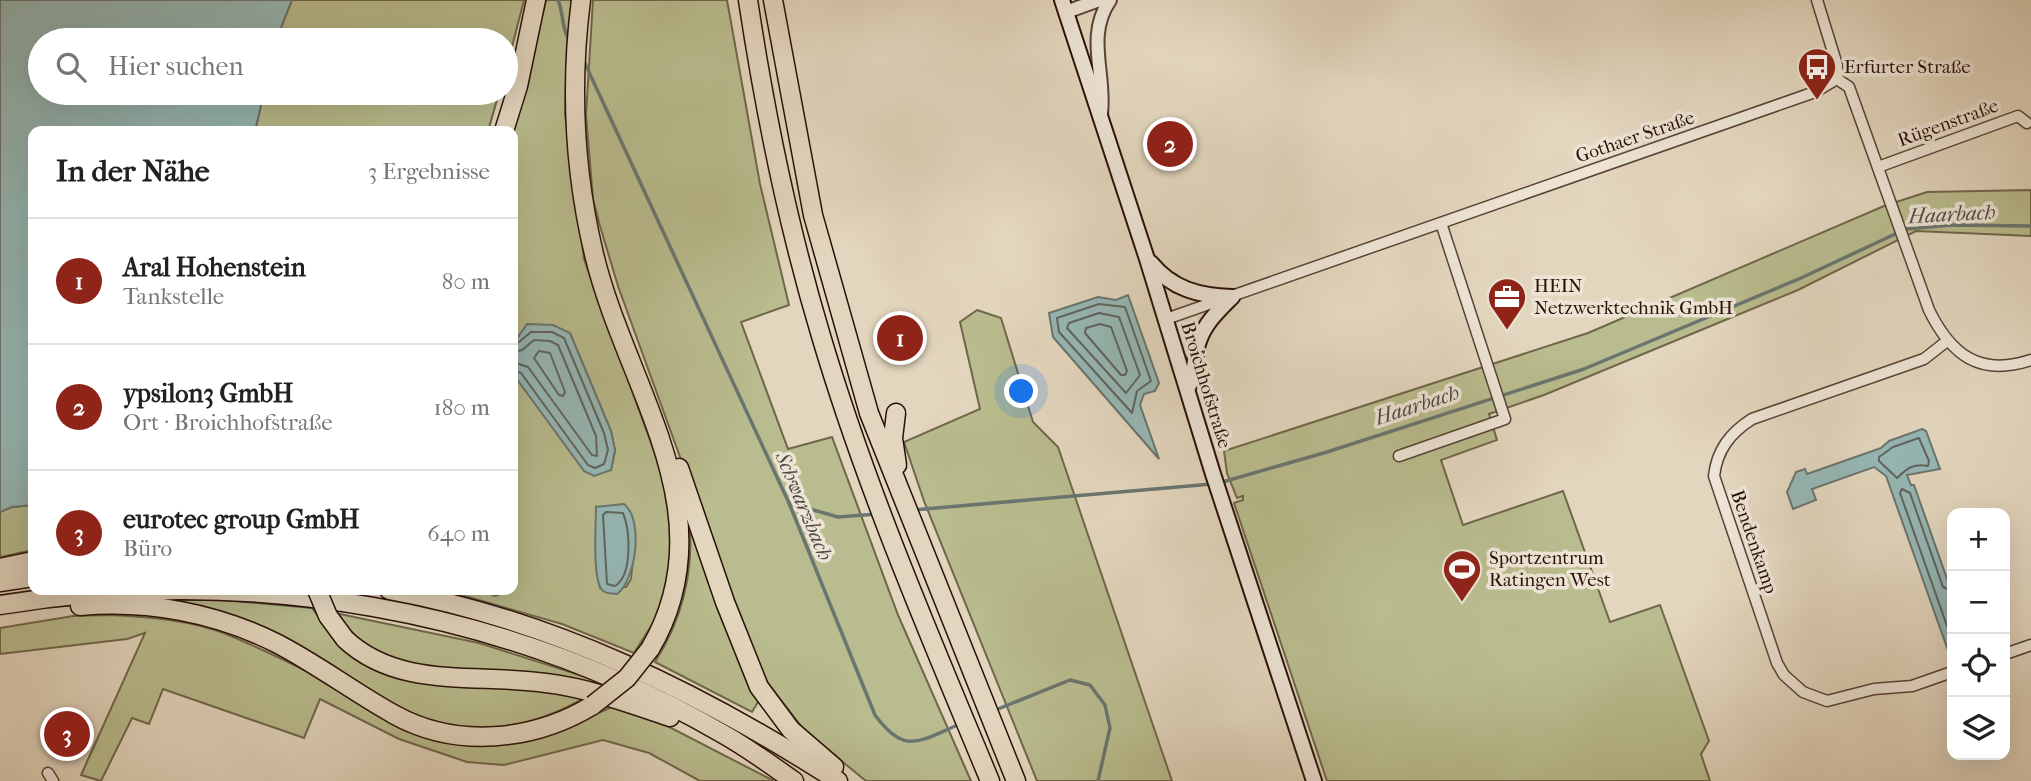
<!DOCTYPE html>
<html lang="de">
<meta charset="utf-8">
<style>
:root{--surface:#fff;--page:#f6f6f6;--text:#222;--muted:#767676;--line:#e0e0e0;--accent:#8f2418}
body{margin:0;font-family:"IM FELL French Canon",serif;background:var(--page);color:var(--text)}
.controls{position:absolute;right:21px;bottom:21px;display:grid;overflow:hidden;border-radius:14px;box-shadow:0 7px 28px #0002}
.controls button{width:63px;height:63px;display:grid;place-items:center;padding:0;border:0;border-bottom:2px solid var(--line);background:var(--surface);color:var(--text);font:35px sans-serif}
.you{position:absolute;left:1022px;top:392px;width:24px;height:24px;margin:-18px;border:5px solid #fff;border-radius:50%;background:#1a73e8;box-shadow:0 0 0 10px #1a73e833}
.badge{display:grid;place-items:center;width:46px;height:46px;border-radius:50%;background:var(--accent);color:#fff;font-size:23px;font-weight:700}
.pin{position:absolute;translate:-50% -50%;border:4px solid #fff;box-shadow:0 2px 7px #0006}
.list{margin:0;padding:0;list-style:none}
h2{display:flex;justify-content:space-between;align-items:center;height:91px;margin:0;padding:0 28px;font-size:30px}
h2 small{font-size:23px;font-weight:400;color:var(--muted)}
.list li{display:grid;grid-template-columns:46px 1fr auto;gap:21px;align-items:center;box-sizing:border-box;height:126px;padding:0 28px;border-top:2px solid var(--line)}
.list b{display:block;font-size:26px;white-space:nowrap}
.list p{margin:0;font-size:23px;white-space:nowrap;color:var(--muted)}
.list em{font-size:23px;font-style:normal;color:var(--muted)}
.icon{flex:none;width:38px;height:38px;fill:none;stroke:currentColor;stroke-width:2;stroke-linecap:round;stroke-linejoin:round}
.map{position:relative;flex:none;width:2031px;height:781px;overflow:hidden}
.search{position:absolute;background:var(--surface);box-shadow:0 7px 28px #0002;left:28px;top:28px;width:490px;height:77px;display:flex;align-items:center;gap:18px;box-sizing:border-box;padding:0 24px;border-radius:38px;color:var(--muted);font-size:26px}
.panel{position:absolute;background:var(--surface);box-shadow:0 7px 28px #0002;left:28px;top:126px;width:490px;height:469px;border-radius:14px}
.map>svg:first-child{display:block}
.green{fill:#b9bc8e;stroke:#70664a;stroke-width:2;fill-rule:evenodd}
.water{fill:#96b8b6;stroke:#6a7570;stroke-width:2}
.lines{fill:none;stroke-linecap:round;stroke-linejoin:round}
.shore{stroke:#5f645e;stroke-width:2}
.stream{stroke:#6a7570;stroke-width:3.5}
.minor-casing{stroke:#574235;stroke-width:13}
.tertiary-casing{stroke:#574235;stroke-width:16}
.secondary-casing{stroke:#281007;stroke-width:18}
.motorway-casing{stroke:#281007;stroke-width:21}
.minor{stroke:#ede4d5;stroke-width:10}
.tertiary{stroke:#ede4d5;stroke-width:12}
.secondary{stroke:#ede4d5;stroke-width:14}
.motorway{stroke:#e3d6be;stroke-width:18}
.motorway-bridge-casing{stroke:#281007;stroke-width:21;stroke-linecap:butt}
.motorway-bridge{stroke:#e3d6be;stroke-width:18}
.labels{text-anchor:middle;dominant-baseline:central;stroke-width:7;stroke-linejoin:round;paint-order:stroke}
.poi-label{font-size:19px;fill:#281007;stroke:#ede4d5;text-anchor:start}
.street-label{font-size:19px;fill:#281007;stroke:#ede4d5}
.water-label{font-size:21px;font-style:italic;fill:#4e4b44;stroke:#ede4d5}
</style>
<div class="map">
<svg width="2031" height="781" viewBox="0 0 2031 781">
<rect width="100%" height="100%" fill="#e3d6be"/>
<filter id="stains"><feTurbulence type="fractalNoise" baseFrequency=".00286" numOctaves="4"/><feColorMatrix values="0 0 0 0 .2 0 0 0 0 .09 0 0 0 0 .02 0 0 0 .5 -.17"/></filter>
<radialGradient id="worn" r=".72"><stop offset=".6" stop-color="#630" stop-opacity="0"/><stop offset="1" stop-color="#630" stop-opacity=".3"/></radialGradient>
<g class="green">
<path d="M292 0H524L506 70V40H276Z"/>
<path d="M546 0H572L567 46 565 114 584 259 666 484 673 555 660 612 634 653 562 624 444 590H482L495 596 513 590V366L516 378 570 449 611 470 615 451 611 431 570 333 514 338 513 344V131ZM596 507 635 538 631 579 626 587 600 588 596 560Z"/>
<path d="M593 0H727L760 184 789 305 741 322 788 449 832 437 898 615 971 781H866L805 731 767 682 745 634 704 523 618 286 600 226 593 199 586 115Z"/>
<path d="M264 93H499L488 131H255Z"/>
<path d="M2031 190V236L1916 231 1798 290 1544 395 1489 414 1497 440 1441 460 1463 525 1563 491 1610 622 1660 605 1709 741 1701 754 1710 781H1327L1234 503 1243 500V496L1237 498 1227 473 1224 451 1588 333 1884 206 1927 192Z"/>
<path d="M977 310 1001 318 1033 422 1058 447 1172 781H1037L924 501 904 442 980 409 960 322Z"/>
<path d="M33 505V550L0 557V512L12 507Z"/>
<path d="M690 527 761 697 752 712 655 662C681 621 693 575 690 527Z"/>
<path d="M165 600H222L312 608 338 644 358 658 584 698C532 728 472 738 414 715 389 705 367 687 343 677 284 650 225 626 165 600Z"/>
<path d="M335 613 479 643 608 684 601 690 436 670 387 659 353 635Z"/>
<path d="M111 615C149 617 190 620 226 634 367 691 458 781 616 705L646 715 774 781H700L649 753 603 740 504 765 467 762 399 739 320 699 304 738 163 689 149 724 132 718 101 781 81 775 145 633 127 639 0 654V628L73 616Z"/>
</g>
<g class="water">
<path d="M0 0H292L276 40H40V93H264L255 131H33V505L12 507 0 512Z"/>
<path d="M1128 295 1159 383 1155 391 1144 394 1140 405 1159 459 1053 337 1049 313 1098 297 1116 300Z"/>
<path d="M527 324 553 325 570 333 611 431 615 450 611 470 594 476 584 471 516 378 513 344Z"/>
<path d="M1922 429 1926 431 1940 469 1907 475 1911 485H1914L1952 593 1950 656 1886 476 1874 467 1812 489 1816 500 1793 509 1787 492 1796 472 1805 469 1807 474 1881 448 1889 441Z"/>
<path d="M624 504C644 520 636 580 617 594 612 593 605 594 602 590 592 579 596 523 596 507Z"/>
</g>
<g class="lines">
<g class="shore">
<path d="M1099 304 1125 307 1151 381 1137 391 1132 413 1059 332 1057 318Z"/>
<path d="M1099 313 1119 317 1140 375 1126 393 1067 328 1069 323Z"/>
<path d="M1100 324 1111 327 1127 371 1125 375H1121L1085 333 1086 328Z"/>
<path d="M513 343 519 342 531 332H552L564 338 604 433 608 450 604 464 595 468 588 465 521 373 513 370"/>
<path d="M539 351 550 353 565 392 563 396 559 395 534 358Z"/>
<path d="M513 352 522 350 534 340 550 341 558 345 596 436 597 456 592 455 528 367 513 362"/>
<path d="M1919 438 1929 461 1928 466C1912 463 1907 469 1897 478L1879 461V457L1893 447Z"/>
<path d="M606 512 623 513C630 530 633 575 615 586L607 584 603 515Z"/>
<path d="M1952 591 1943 587 1910 493 1902 489 1900 493 1952 640"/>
</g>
<g class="stream">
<path d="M558 0C564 14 561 30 571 42"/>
<path d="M582 57 789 503 875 715C905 756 919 741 960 724"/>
<path d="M1219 483 1327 452 1584 369 1801 278 1906 229 1952 225 2031 226"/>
<path d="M789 503 838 517 877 514"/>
<path d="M913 510 1212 484"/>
<path d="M993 711 1070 680 1090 685 1105 705 1110 728 1098 781"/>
</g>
<g class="minor-casing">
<g id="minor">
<path d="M1817 0 1837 65V79"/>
<path d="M1837 79 1849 87 1929 310C1951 355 1980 377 2031 360"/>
<path d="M1878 167 2018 116 2027 123"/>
<path d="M1166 319 1815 92 1837 79"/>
<path d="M1947 341 1924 359 1752 419C1730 433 1717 450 1714 476L1777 663 1784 675 1803 692 1827 701 1874 689 1912 686 1952 672"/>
<path d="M1399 456 1505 419 1441 223"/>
<path d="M2005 654 2031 645"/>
<path d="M48 773 53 781"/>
</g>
</g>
<g class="tertiary-casing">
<g id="tertiary">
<path d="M1066 12 1099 0"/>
<path d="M1101 114C1106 74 1085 36 1110 0"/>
</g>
</g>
<g class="secondary-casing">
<g id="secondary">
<path d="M1062 0 1147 259 1213 474 1314 781"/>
<path d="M1151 263C1172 289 1199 296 1232 297"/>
<path d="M1188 388C1197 369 1193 358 1199 341 1205 323 1219 310 1232 297"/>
</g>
</g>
<g class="motorway-casing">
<g id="motorway">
<path d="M581 0C570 85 574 170 594 254 625 386 730 513 650 649"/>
<path d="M748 0C765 113 788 226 821 336 866 488 929 634 990 781"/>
<path d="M773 0 813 215 869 413 1016 781"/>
<path d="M504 131 518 86 536 0"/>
<path d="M896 413 893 438 897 465"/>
<path d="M679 468 725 602 759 687 791 730 834 767"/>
<path d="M0 568 33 561"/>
<path d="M0 582 33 577"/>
<path d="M389 590C553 620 699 692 838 781"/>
<path d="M0 605C247 564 506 608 723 734 748 748 771 765 794 781"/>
<path d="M80 606C147 600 216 613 276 643 317 664 355 693 395 715 457 749 534 741 593 705"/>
<path d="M345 639C399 690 478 673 546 683 588 688 629 703 670 717"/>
</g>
</g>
<use href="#minor" class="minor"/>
<use href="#tertiary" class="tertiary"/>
<use href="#secondary" class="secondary"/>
<use href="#motorway" class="motorway"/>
<g class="motorway-bridge-casing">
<g id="motorway-bridge">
<path d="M317 590 328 616 345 639"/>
<path d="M593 705 627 678 650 649"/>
</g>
</g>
<use href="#motorway-bridge" class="motorway-bridge"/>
</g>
<defs>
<g id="bus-pin" transform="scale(2.0125)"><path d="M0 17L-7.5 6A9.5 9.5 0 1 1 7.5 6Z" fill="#8f2418" stroke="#ede4d5"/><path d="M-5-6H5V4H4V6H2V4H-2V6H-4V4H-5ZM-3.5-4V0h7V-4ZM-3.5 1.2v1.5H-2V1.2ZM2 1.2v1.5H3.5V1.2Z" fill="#fff"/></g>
<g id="office-pin" transform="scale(2.0125)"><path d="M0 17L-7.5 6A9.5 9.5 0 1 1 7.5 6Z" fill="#8f2418" stroke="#ede4d5"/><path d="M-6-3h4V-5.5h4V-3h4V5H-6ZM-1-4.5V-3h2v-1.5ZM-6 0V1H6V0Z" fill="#fff"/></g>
<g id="stadium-pin" transform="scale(2.0125)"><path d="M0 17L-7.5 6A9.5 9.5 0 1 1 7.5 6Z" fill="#8f2418" stroke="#ede4d5"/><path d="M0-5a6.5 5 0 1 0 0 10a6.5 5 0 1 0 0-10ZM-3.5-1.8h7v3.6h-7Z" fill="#fff"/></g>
</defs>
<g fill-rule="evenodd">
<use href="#bus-pin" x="1817" y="67"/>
<use href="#office-pin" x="1507" y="297"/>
<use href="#stadium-pin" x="1462" y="569"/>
</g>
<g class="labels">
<g class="poi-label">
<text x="1844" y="67">Erfurter Straße</text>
<text x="1534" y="286">HEIN<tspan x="1534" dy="22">Netzwerktechnik GmbH</tspan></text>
<text x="1489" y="558">Sportzentrum<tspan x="1489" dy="22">Ratingen West</tspan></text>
</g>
<g class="street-label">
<text transform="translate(1948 123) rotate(-20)">Rügenstraße</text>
<text transform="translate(1635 137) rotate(-19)">Gothaer Straße</text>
<text transform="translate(1206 385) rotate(73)">Broichhofstraße</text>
<text transform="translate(1754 542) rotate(71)">Bendenkamp</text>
</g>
<g class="water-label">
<text transform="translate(1952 214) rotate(-3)">Haarbach</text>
<text transform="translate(1417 405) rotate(-18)">Haarbach</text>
<text transform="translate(804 506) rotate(67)">Schwarzbach</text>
</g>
</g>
<rect width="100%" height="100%" filter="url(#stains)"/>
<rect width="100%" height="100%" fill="url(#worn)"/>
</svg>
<div class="controls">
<button>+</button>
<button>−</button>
<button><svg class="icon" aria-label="locate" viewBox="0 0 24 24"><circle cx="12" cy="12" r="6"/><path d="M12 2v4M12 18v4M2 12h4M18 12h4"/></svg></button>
<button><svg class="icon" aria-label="layers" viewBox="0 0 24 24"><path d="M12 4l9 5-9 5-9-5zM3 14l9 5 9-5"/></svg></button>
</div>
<div class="you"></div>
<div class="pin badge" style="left:900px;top:338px">1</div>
<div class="pin badge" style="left:1170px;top:144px">2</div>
<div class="pin badge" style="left:67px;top:734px">3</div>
<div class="search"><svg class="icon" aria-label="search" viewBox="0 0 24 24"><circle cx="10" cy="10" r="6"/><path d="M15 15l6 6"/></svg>Hier suchen</div>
<section class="panel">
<h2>In der Nähe<small>3 Ergebnisse</small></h2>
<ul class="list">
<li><span class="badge">1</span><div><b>Aral Hohenstein</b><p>Tankstelle</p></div><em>80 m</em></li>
<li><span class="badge">2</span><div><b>ypsilon3 GmbH</b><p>Ort · Broichhofstraße</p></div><em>180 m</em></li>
<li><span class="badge">3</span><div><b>eurotec group GmbH</b><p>Büro</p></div><em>640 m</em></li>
</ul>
</section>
</div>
